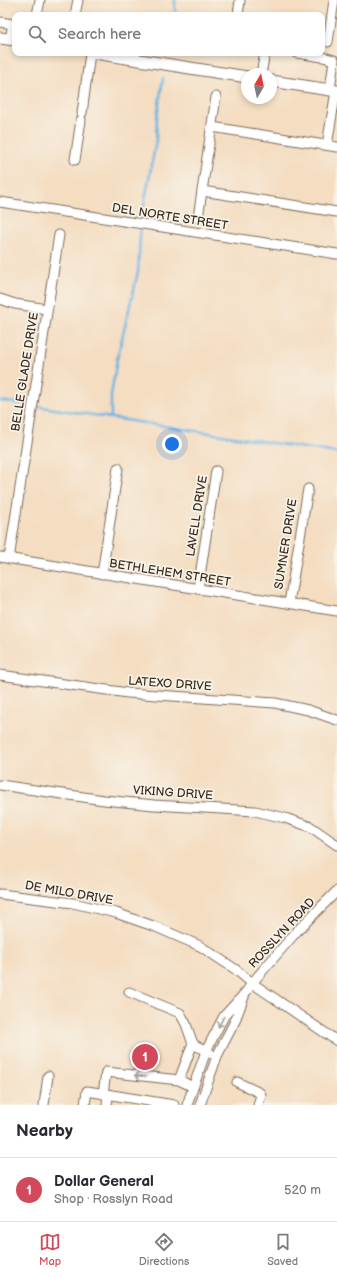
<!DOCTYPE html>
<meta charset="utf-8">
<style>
:root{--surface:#fff;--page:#f2f2f3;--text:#2b2b33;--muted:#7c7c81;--line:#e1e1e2;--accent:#d1495b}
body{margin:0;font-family:"Balsamiq Sans",sans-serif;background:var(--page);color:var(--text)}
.compass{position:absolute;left:241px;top:68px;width:36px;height:36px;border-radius:50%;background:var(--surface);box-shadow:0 2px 6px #0003;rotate:9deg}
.you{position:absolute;left:172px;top:444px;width:14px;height:14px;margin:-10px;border:3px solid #fff;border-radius:50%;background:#1a73e8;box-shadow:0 0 0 6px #1a73e833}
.badge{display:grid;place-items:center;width:26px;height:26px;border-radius:50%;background:var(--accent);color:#fff;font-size:13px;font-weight:700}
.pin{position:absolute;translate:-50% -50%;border:2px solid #fff;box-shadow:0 1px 4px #0006}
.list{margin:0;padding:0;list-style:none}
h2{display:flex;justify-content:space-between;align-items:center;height:52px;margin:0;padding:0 16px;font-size:17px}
h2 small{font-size:13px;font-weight:400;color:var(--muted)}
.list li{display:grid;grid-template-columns:26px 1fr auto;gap:12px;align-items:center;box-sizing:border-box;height:64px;padding:0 16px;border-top:1px solid var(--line)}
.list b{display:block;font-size:15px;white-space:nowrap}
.list p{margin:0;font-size:13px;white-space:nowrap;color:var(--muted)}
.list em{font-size:13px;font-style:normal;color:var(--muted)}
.icon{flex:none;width:22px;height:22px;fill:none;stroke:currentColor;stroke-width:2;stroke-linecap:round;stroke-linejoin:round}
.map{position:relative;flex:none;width:337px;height:1105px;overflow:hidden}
.search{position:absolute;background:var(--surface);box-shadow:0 2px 6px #0003;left:12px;right:12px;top:12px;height:44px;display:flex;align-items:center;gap:10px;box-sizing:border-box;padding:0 14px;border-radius:8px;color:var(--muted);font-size:15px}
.sheet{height:116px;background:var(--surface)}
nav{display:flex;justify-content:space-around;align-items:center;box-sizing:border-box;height:56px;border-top:1px solid var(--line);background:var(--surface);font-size:11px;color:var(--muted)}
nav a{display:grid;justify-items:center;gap:2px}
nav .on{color:var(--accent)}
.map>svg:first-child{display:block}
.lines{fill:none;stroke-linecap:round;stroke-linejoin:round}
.stream{stroke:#6ab4e2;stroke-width:2.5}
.minor-casing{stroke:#7c6957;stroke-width:11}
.major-casing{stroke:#7c6957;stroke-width:13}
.minor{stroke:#fff;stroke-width:9}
.major{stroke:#fff;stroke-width:11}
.oneway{stroke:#a79f9a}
.labels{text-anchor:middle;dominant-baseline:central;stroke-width:3.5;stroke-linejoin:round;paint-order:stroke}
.street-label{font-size:12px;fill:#3b2a1e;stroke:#f7f3e8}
</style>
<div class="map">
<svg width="337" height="1105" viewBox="0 0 337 1105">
<rect width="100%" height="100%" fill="#f7f3e8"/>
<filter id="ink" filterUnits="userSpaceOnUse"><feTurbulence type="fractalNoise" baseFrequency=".025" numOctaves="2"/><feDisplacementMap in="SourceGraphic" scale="8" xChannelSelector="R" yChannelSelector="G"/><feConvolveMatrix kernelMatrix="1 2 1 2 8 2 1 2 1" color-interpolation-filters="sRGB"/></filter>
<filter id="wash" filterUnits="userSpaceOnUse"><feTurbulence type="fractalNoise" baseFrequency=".012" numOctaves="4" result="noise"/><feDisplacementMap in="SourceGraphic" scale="16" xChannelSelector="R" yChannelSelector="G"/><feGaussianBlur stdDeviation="0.9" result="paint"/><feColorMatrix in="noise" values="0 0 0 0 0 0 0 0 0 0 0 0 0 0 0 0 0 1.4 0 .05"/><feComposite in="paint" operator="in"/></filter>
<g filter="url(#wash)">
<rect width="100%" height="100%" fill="#f4ddc1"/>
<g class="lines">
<g class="stream">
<path d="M175 0V15"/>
<path d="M0 401 30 405"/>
<path d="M35 406 337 453"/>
<path d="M106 417 111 418V395L117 359 138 272 141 221 156 141 157 117 163 78"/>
</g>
</g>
</g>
<g filter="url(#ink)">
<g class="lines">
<g class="minor-casing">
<g id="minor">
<path d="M37 15 40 0"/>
<path d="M75 15 78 0"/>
<path d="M238 15 240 0"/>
<path d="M0 22 13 24 10 39"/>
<path d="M328 42 334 0"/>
<path d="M296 53 323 57 334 60 330 90"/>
<path d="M261 74 265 53"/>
<path d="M82 113 90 53"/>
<path d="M212 127 337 147"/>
<path d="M327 145 336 91"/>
<path d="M75 160 81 120"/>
<path d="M202 191 337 212"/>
<path d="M0 202 337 254"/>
<path d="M198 218 216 97"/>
<path d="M0 299 15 304 47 309"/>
<path d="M0 557 337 611"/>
<path d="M9 559 59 235"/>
<path d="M102 574 118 468"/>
<path d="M198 589 216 471"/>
<path d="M289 603 308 489"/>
<path d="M0 675 128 693 275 703 308 710 337 720"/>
<path d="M0 785 104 800 154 805 255 811 285 818 311 827 337 845"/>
<path d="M0 894 73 903 116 913 156 927 200 946 235 969 252 983 337 1041"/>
<path d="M129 992 180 1013 186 1024 193 1044 210 1053"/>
<path d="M179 1080 193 1043"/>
<path d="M237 1082 260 1093 261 1095 258 1105"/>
<path d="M103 1094 106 1072 179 1080 193 1087"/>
<path d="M44 1105 48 1076"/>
<path d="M85 1105 87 1091 174 1105"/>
<path d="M107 1105 108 1095"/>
<path d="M187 1105 206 1051 224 1016 246 992 252 983 297 931 337 891"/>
<path d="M200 1105 217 1056 234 1023 244 997"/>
</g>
</g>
<g class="major-casing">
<g id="major">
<path d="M0 38 15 40"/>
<path d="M95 53 247 77"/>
<path d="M271 81 337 91"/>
</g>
</g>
<use href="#minor" class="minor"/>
<use href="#major" class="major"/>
</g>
<defs><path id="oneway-shaft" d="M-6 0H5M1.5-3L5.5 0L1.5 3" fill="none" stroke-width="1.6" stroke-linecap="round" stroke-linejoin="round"/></defs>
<g class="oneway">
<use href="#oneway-shaft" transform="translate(221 1022) rotate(118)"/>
<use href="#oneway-shaft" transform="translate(140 1076) rotate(-173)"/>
</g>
</g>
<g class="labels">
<g class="street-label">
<text transform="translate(170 217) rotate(9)">DEL NORTE STREET</text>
<text transform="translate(25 372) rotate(-81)">BELLE GLADE DRIVE</text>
<text transform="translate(197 516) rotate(-81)">LAVELL DRIVE</text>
<text transform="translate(286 544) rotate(-81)">SUMNER DRIVE</text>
<text transform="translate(170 573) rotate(9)">BETHLEHEM STREET</text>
<text transform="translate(170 684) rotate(4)">LATEXO DRIVE</text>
<text transform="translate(173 793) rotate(4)">VIKING DRIVE</text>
<text transform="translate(69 893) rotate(10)">DE MILO DRIVE</text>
<text transform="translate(282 933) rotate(-47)">ROSSLYN ROAD</text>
</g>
</g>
</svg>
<svg class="compass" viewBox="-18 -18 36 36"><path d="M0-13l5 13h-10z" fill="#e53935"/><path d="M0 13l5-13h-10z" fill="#7c7c81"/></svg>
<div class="you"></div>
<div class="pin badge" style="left:145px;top:1057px">1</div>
<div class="search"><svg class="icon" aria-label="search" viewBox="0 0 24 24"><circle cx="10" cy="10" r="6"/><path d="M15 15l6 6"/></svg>Search here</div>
</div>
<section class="sheet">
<h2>Nearby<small></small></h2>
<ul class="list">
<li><span class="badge">1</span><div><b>Dollar General</b><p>Shop · Rosslyn Road</p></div><em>520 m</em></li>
</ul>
</section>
<nav>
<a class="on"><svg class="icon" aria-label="map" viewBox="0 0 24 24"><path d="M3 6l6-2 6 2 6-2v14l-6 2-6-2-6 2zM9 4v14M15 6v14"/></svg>Map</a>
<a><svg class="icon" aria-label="directions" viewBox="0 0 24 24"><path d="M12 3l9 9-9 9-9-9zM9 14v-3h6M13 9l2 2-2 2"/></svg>Directions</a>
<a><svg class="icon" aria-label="saved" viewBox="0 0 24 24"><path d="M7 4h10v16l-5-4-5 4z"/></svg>Saved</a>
</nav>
